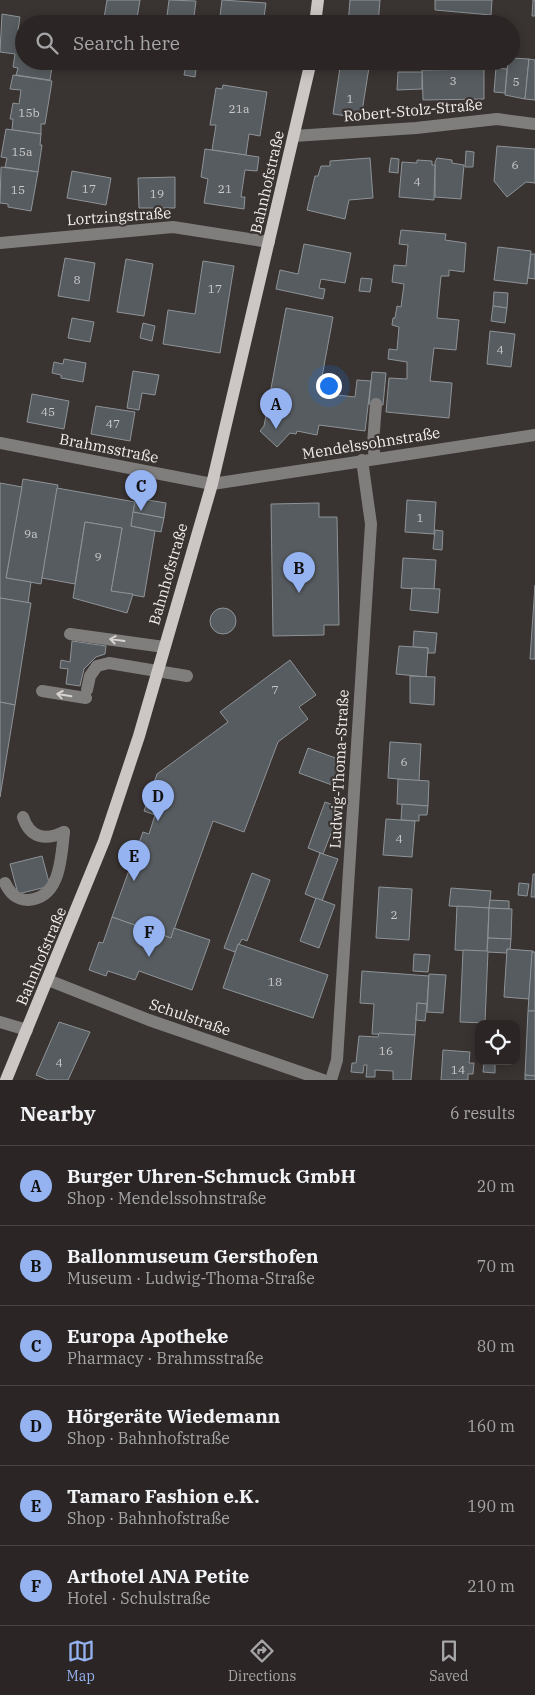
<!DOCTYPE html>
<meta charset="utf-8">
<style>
:root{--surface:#2b2625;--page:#373232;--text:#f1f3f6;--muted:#a6a5a7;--line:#474342;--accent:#95b2f1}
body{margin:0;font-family:"IBM Plex Serif",serif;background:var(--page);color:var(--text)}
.controls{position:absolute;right:15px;bottom:15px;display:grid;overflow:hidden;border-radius:10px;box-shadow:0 2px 12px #0003}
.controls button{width:45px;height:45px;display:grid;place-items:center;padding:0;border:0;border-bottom:1px solid var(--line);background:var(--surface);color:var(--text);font:25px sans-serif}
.you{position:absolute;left:328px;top:385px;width:18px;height:18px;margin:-12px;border:4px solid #fff;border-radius:50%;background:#1a73e8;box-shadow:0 0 0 8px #1a73e833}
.badge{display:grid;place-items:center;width:32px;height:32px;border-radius:50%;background:var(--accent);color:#111;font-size:16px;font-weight:700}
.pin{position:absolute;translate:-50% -41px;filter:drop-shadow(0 1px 2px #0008)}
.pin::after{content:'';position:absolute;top:26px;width:18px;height:15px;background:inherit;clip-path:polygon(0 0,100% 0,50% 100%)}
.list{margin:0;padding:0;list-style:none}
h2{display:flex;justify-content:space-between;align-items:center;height:65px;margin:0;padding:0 20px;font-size:21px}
h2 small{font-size:16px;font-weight:400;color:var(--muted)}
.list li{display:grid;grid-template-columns:32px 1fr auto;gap:15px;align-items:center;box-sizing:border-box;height:80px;padding:0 20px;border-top:1px solid var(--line)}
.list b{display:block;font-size:19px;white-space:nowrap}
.list p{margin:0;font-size:16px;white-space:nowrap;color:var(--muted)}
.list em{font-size:16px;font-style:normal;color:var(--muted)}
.icon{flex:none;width:28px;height:28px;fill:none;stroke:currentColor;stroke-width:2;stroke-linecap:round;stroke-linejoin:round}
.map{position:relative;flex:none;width:535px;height:1080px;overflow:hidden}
.search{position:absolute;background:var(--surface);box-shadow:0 2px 12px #0003;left:15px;right:15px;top:15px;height:55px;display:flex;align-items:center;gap:12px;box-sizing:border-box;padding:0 18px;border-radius:28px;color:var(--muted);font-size:19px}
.sheet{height:545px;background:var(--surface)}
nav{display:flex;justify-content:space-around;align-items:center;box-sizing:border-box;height:70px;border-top:1px solid var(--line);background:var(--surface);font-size:14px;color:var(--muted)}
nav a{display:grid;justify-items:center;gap:2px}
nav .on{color:var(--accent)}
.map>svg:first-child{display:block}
.building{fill:#575c60;stroke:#8e9397}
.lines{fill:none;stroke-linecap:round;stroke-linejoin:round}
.minor{stroke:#807e7c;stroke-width:12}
.major{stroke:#ccc6c4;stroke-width:12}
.oneway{stroke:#d6d3d1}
.labels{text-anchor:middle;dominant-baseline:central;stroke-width:4.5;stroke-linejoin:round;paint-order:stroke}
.number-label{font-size:12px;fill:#cbcaca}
.street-label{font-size:15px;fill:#f2efed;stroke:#393331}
</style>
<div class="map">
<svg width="535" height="1080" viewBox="0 0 535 1080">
<rect width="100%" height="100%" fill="#393331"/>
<g class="building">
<path d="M107 0H140L136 24H103Z"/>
<path d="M169 0 196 1 193 24H166Z"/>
<path d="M222 0 266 3 263 24H219Z"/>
<path d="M350 0H380L378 24H348Z"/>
<path d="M435 0H492L491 15 435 10Z"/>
<path d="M533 0H535V16H532Z"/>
<path d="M2 14 20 17 18 30 24 31V61H58L57 68 52 67 50 80 16 75 18 68 13 67 15 54 0 52Z"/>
<path d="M511 58 529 59 525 99 505 95 508 61H511Z"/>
<path d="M529 59 535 60V100L525 99Z"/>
<path d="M187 61H197L195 77 184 75Z"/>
<path d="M341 61H370L361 118 333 114Z"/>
<path d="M496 68 507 69 505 93 494 92Z"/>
<path d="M484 69V99L423 100 422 70Z"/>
<path d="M398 72H422V89L397 90Z"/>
<path d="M13 75 52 81 45 124H41V134L12 130 13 119H10L13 103 19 104 21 90 10 89Z"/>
<path d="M223 85 267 92 260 136 249 134 246 155 212 150 216 125H210L216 88 222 89Z"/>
<path d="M6 129 41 134 40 145H42L38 172 5 167 7 158 1 157Z"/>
<path d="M497 146 535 149V183L526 182 507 197 494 181Z"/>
<path d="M205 149 259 157 257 171 245 170 241 197H245L244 209 204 203 208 179 201 177Z"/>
<path d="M466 151 474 152 473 167H465Z"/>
<path d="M370 158 373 198 349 200 345 219 307 210 315 176H318L321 166H330V161Z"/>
<path d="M391 158 399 159 398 173 389 172Z"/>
<path d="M437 158 452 160V163L464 165 461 199 435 197V162Z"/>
<path d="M417 160 432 161V165H435L434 200 399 197 402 162 417 163Z"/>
<path d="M1 167 38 172 31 211 8 207V204L0 203Z"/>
<path d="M72 171 111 178 106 205 67 198Z"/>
<path d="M175 177V208H139L138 178Z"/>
<path d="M401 230 446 234 445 240 466 243 464 272 449 270V276H441L437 318 459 320 456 350 434 348 430 381 452 383 449 418 386 412 389 378 407 379V362L388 359 389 349 397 350 399 327 392 325 393 318H395L397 306 401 307 404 284 392 282 394 265 406 266 408 245 399 244Z"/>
<path d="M304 244 351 253 345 283 321 279 319 288 325 289 323 299 276 289 280 270 298 274Z"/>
<path d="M498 247 531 251 527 284 494 280Z"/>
<path d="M531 254H535V279L528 278Z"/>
<path d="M65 258 95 263 89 301 58 296Z"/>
<path d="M126 259 153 264 144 316 117 312Z"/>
<path d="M203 261 234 266 220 353 163 344 168 310 195 314Z"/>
<path d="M361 278 372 279 370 292 359 291Z"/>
<path d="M494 292 508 293 507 308 493 306Z"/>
<path d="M493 306 507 308 505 323 491 321Z"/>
<path d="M286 308 333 317 319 393 355 397 357 380 371 381 365 431 319 425 317 435 297 431 296 434 290 433 277 447 260 431 264 426Z"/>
<path d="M72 318 94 322 90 342 68 338Z"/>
<path d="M143 323 155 326 152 341 140 338Z"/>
<path d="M490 331 515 334 511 367 487 364Z"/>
<path d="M64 359 86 363 83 382 61 378V375L52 373 54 362 63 364Z"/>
<path d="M133 371 159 375 155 395 142 393 139 410 127 408Z"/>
<path d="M372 372 386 373 383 405 369 404Z"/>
<path d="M32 394 69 401 64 429 27 422Z"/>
<path d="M96 406 135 412 130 441 91 434Z"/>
<path d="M23 479 58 485 41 584 6 578Z"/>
<path d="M0 483 22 487 6 578 31 582 28 603 0 598Z"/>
<path d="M57 488 135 502 131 526 155 531 144 597 111 591 122 528 85 522 75 584 42 578Z"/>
<path d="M136 498 166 503 164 518 133 512Z"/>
<path d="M407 500 436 502 434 534 405 532Z"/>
<path d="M319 503V517H337L339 625H324V635L273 636 271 504Z"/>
<path d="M133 512 164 518 161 532 131 526Z"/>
<path d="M85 522 122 528 111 591 133 594 127 613 73 598Z"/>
<path d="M435 530 443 531 442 550 433 549Z"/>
<path d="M403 558 436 560 434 590 401 588Z"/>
<path d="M535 585V659H530Z"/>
<path d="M412 588 440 589 438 613 410 610Z"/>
<path d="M0 598 31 603 15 705 0 702Z"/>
<circle cx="223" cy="621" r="13"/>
<path d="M414 631 437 633 435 653H428V648L413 647Z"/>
<path d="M72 641 106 646 105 654 96 657 84 669 80 686 66 684 68 669 60 668 61 660 70 662Z"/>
<path d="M399 646 428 648 426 677 396 674Z"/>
<path d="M290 660 316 695 299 707 308 719 278 742 244 832 213 821 171 938 112 917 143 832 149 834 155 815 144 811 157 774 228 722 220 712Z"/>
<path d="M410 676 435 677 434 705 410 703Z"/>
<path d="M0 702 15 705 0 797Z"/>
<path d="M390 742 421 744 419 781 388 778Z"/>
<path d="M308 748 341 760 332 785 299 773Z"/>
<path d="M398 779 429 781 428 806 397 804Z"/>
<path d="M325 802 341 808 323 854 308 848Z"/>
<path d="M402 804 428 806 427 815H419V821L401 820Z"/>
<path d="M386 819 415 821 412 857 383 855Z"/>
<path d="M320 853 338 859 322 901 305 894Z"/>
<path d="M42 856 50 886 18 894 10 864Z"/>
<path d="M252 873 270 880 247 941 242 939 235 952 224 948Z"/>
<path d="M533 874H535V897H531Z"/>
<path d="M519 883 529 884 527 896 518 895Z"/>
<path d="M379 887 412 889 409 940 376 938Z"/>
<path d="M451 888 491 891 489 908 449 906Z"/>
<path d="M316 898 335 905 319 948 300 941Z"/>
<path d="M490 900 509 901V909L489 908Z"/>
<path d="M457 906 489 908 487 952 455 950Z"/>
<path d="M489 908 512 909 511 939 488 938Z"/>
<path d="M112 917 171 938 174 928 210 940 192 990 139 971 135 980 108 971 106 976 89 970 99 942 103 943Z"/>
<path d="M488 938 511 939 510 950 507 949V953L487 952Z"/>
<path d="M238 944 328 975 313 1018 223 988Z"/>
<path d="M507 949 533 951 529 999 504 997Z"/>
<path d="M463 950 488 951 485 1023 460 1022Z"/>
<path d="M532 952H535V1011H528Z"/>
<path d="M414 954 430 955 428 972 413 971Z"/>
<path d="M362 971 429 976 427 1004 417 1003 415 1035 372 1034 374 1004 360 1003Z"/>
<path d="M429 974 446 975 443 1013 427 1012Z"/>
<path d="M417 1003 427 1004 425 1021 416 1020Z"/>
<path d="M528 1011H535V1076L525 1075Z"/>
<path d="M59 1022 90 1032 68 1080H48L36 1075Z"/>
<path d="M379 1033 415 1035 411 1080H393V1071L375 1070V1077H366L367 1065H364L363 1073 351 1072 352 1063H356L359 1036 378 1037Z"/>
<path d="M443 1050 470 1052 469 1063H474L473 1074H468V1080H441Z"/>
<path d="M484 1063 495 1064V1073L483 1072Z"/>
<path d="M525 1075 535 1076V1080H525Z"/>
</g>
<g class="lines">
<g class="minor">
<path d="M294 136 416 128 497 119 535 124"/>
<path d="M0 243 173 227 269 242"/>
<path d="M0 443 212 484 535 435"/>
<path d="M375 458 373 444 376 404"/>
<path d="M70 634 164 647"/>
<path d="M87 690 90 676 97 666 109 663 187 676"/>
<path d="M42 691 86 698"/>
<path d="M23 817C30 838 45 841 64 832"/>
<path d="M5 883C10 893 16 900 28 900 61 898 61 857 64 832"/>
<path d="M48 980 149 1020 323 1080"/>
<path d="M0 1022 27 1030"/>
<path d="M331 1080 337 1060 371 524 362 460"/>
</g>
<g class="major">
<path d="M315 24 318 0"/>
<path d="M6 1080 104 841 139 736 212 484 311 61"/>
</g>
</g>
<defs><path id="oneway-shaft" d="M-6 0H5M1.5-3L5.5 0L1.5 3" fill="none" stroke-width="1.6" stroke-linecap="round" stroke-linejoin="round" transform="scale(1.25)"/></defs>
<g class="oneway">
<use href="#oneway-shaft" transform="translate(117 640) rotate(-172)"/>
<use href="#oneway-shaft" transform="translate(64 695) rotate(-171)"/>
</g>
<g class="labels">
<g class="number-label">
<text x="453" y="80">3</text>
<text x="516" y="81">5</text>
<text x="350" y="98">1</text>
<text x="239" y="108">21a</text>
<text x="29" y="112">15b</text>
<text x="22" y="151">15a</text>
<text x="515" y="164">6</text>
<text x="417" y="181">4</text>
<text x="89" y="188">17</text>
<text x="225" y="188">21</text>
<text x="18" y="189">15</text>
<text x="157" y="193">19</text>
<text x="77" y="279">8</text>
<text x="215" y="288">17</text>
<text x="500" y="349">4</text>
<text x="48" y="411">45</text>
<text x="113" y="423">47</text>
<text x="420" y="517">1</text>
<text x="31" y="533">9a</text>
<text x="98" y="556">9</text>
<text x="275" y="689">7</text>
<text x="404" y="761">6</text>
<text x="399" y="838">4</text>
<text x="394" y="914">2</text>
<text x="275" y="981">18</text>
<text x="386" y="1050">16</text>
<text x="59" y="1062">4</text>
<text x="458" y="1069">14</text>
</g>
<g class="street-label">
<text transform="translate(413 110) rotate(-5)">Robert-Stolz-Straße</text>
<text transform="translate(267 182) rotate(-77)">Bahnhofstraße</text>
<text transform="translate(119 216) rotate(-4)">Lortzingstraße</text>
<text transform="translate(371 443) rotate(-9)">Mendelssohnstraße</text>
<text transform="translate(109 448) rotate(11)">Brahmsstraße</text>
<text transform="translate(168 574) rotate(-74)">Bahnhofstraße</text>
<text transform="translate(339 769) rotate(-87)">Ludwig-Thoma-Straße</text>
<text transform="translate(41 956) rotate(-67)">Bahnhofstraße</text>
<text transform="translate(190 1017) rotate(19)">Schulstraße</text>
</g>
</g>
</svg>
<div class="controls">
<button><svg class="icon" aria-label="locate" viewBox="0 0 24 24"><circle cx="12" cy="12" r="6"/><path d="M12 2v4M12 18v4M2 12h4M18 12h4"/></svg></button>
</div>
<div class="you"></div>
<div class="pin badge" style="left:276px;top:429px">A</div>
<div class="pin badge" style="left:299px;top:593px">B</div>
<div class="pin badge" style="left:141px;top:511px">C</div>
<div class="pin badge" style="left:158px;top:821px">D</div>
<div class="pin badge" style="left:134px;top:881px">E</div>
<div class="pin badge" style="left:149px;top:957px">F</div>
<div class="search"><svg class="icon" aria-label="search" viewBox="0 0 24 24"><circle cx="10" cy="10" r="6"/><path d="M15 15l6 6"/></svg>Search here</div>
</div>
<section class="sheet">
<h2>Nearby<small>6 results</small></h2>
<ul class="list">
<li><span class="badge">A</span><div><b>Burger Uhren-Schmuck GmbH</b><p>Shop · Mendelssohnstraße</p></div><em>20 m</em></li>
<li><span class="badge">B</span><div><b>Ballonmuseum Gersthofen</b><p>Museum · Ludwig-Thoma-Straße</p></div><em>70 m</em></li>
<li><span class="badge">C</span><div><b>Europa Apotheke</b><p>Pharmacy · Brahmsstraße</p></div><em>80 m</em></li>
<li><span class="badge">D</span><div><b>Hörgeräte Wiedemann</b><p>Shop · Bahnhofstraße</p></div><em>160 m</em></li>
<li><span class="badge">E</span><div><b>Tamaro Fashion e.K.</b><p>Shop · Bahnhofstraße</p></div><em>190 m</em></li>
<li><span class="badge">F</span><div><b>Arthotel ANA Petite</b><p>Hotel · Schulstraße</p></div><em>210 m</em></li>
</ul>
</section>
<nav>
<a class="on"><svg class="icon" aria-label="map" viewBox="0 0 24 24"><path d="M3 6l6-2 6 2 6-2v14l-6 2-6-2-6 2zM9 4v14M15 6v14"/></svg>Map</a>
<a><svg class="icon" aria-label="directions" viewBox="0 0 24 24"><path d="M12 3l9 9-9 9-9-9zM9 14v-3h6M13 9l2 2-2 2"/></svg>Directions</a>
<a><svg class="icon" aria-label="saved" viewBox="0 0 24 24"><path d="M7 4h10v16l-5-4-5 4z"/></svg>Saved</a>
</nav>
